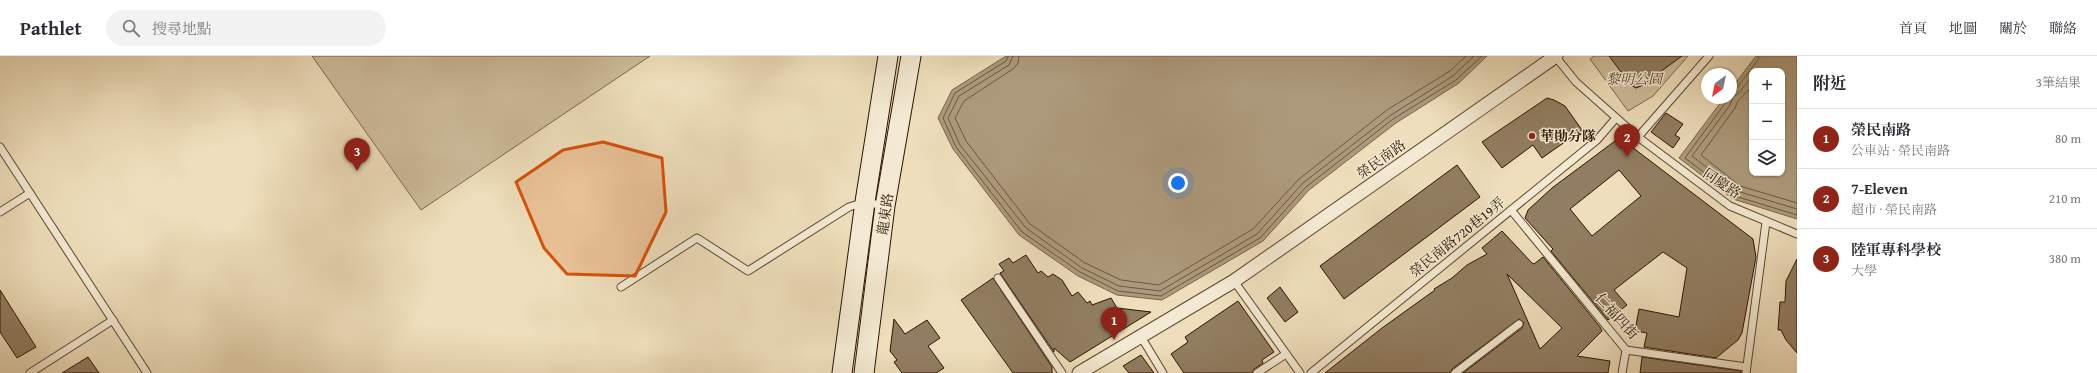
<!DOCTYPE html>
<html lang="zh-TW">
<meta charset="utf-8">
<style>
:root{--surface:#fff;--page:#f2f2f3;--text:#2b2b33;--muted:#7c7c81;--line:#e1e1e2;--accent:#8f2418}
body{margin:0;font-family:"Gentium Book Plus","Noto Serif TC",serif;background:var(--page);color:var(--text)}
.controls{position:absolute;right:12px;top:12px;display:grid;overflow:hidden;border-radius:8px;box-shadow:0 1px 3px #0004}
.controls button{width:36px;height:36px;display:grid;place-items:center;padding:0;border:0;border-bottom:1px solid var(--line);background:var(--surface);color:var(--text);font:20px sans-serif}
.compass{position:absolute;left:1701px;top:12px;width:36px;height:36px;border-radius:50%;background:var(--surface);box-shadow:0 1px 3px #0004;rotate:213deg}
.you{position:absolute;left:1178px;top:127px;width:14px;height:14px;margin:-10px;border:3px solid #fff;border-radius:50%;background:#1a73e8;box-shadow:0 0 0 6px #1a73e833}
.badge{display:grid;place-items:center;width:26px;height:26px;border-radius:50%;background:var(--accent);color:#fff;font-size:13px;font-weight:700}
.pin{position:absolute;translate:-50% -33px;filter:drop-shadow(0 1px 2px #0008)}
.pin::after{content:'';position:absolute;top:21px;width:14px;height:12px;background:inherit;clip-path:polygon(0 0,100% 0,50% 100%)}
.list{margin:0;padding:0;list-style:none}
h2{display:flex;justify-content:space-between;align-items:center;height:52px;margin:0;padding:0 16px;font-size:17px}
h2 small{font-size:13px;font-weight:400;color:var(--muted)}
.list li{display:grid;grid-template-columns:26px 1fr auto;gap:12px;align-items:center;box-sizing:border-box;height:60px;padding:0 16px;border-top:1px solid var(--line)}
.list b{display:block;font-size:15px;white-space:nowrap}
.list p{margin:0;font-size:13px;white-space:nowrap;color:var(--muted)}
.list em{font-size:13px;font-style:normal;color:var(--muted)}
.icon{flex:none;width:22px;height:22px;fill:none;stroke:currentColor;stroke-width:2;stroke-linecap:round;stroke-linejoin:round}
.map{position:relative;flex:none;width:1797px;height:317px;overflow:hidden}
header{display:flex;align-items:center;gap:24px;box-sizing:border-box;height:56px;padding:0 20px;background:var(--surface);border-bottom:1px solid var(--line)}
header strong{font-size:19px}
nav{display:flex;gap:22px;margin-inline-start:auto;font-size:14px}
.search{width:280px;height:36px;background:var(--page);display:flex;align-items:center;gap:10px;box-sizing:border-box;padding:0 14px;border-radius:22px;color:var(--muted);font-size:15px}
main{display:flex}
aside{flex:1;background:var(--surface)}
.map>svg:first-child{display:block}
.green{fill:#cdbc9b;stroke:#7c684e}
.water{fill:#ac997b;stroke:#79644a;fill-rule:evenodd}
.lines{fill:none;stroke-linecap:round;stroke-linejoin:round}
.shore{stroke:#6c563e;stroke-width:1}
.building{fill:#917d61;stroke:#2c1400;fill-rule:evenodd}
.lane-casing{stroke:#5c462f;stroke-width:9}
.street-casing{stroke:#5c462f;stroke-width:15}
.secondary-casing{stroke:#2c1400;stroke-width:21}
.lane{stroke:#f4ead3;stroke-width:7}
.street{stroke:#f4ead3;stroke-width:13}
.secondary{stroke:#f4ead3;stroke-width:19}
.marked{fill:#d5520b;fill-opacity:0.2;stroke:#d5520b;stroke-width:3;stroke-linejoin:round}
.poi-dot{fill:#8f2418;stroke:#f4ead3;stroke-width:1.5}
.labels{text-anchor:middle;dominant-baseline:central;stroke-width:3;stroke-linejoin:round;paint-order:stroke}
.park-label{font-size:14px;font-style:italic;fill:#5c462e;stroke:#f4ead3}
.poi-label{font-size:14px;font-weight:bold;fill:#2c1400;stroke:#f4ead3;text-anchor:start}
.street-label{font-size:14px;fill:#2c1400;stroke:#f4ead3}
</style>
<header>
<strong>Pathlet</strong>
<div class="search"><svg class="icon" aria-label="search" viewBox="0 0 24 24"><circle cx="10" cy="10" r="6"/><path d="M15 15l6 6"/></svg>搜尋地點</div>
<nav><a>首頁</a><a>地圖</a><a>關於</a><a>聯絡</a></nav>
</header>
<main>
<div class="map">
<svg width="1797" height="317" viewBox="0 0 1797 317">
<rect width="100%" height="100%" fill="#eedebb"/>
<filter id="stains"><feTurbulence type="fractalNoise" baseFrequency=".005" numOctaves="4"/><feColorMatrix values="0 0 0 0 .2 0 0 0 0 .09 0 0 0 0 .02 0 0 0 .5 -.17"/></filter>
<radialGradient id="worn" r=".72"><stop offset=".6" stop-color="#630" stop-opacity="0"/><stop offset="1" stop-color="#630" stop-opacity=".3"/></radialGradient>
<g class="green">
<path d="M312 0H650L421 154Z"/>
<path d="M1594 0H1688L1653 40 1628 55 1590 3Z"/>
</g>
<g class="water">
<path d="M1006 0H1487L1459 27 1396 67 1309 134 1263 185 1162 244 1117 239 1078 220 1019 179 953 93 938 62 952 34Z"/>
<path d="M1756 0H1797V163L1733 143 1679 102 1724 42H1731V33ZM1752 15H1782V117H1752Z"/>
</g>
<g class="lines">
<g class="shore">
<path d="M1008 0 1006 5 955 37 943 62 956 91 1022 176 1080 216 1118 235 1161 240 1260 182 1306 131 1393 63 1456 24 1482 0"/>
<path d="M1013 0 1009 9 959 40 948 62 960 89 1026 172 1082 212 1119 230 1160 235 1257 178 1303 127 1391 59 1453 20 1474 0"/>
<path d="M1019 0 1018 7 1013 13 964 45 955 62 966 85 1030 168 1085 207 1121 224 1159 229 1253 173 1299 123 1387 54 1450 15 1466 0"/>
<path d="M1752 20 1739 37 1733 41 1730 49 1692 100 1737 135 1797 153"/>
<path d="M1752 30 1738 45 1735 52 1701 99 1740 130 1797 147"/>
<path d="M1731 35 1736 33 1758 4 1759 0"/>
<path d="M1727 42 1726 46 1685 102 1735 140 1797 159"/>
</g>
</g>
<g class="building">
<path d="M1609 0H1682L1641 30 1636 32 1631 29Z"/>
<path d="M1547 42 1554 44 1565 50 1582 74 1542 102 1533 89 1502 112 1482 86Z"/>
<path d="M1666 57 1683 68 1675 79 1680 82 1673 92 1651 76Z"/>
<path d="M1615 85 1628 88 1753 183 1756 201 1742 277 1738 284 1716 302 1644 291 1647 277 1635 275 1639 253 1679 261 1687 212 1663 196 1614 234 1627 249 1608 264 1551 195 1553 193 1525 162 1528 154 1552 132ZM1619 114 1641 140 1592 180 1570 153Z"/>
<path d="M1457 109 1480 141 1344 243 1320 210Z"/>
<path d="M1502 175 1532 207 1534 208 1543 201 1600 271 1602 275 1577 300 1610 305 1608 317H1463L1522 272 1524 267 1519 263 1452 313 1450 317H1325L1382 272 1435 234 1434 233 1452 222 1467 209 1487 198 1482 192ZM1507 218 1562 272 1540 293Z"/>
<path d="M1026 199 1038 217 1041 215 1048 221 1053 218 1062 224 1072 240 1078 236 1087 247 1090 245 1092 249 1111 242 1117 252 1151 256 1070 306 1054 292V296L1000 217 1004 215 999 208 1009 202 1013 207Z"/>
<path d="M1797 203V297L1786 284 1781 274H1778L1780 246H1785L1786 225Z"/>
<path d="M993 222 1052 311V317H1013L961 244Z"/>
<path d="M1280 231 1298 256 1285 266 1267 242Z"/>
<path d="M0 234 36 291 17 302 0 276Z"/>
<path d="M1238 245 1274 296 1262 304 1263 307 1254 313 1252 317H1184L1171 298 1188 286 1185 281Z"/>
<path d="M894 263 905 278 927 264 940 282 928 290 944 312 936 317H902L894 306 897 304 890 295Z"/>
<path d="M1141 299 1154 317H1129L1123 310Z"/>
<path d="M88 301 99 317H62Z"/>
<path d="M1642 301 1741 315V317H1640Z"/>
</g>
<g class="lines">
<g class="lane-casing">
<g id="lane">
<path d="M1555 0 1576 26 1638 81 1730 150 1797 178"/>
<path d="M1638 81 1709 0"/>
<path d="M0 91 147 317"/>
<path d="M1511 154 1626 294 1746 311"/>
<path d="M0 156 30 137"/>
<path d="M998 222 1062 317"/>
<path d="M1234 225 1300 317"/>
<path d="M621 231 697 182 748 215 849 151 865 146 885 150"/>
<path d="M1140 279 1163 317"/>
<path d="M30 317 113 264"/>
<path d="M1257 317 1286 298"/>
<path d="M1311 317 1597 84 1616 62"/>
<path d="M1455 317 1519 268"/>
<path d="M1622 317 1626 294"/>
<path d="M1746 317 1766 166"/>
</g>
</g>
<g class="street-casing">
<path id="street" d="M1079 317 1234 225 1556 0"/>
</g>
<g class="secondary-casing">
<g id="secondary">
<path d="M842 317 865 146 888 0"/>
<path d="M864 317 885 150 911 0"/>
</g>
</g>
<use href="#lane" class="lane"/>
<use href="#street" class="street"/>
<use href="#secondary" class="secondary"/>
</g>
<path class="marked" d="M603 86 662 102 666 156 635 220 567 218 544 192 516 126 563 94Z"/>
<circle class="poi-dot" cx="1532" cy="80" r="4"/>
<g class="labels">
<g class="park-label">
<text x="1634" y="23">黎明公園</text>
</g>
<g class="poi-label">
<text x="1540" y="80">華勛分隊</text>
</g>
<g class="street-label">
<text transform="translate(1381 103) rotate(-35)">榮民南路</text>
<text transform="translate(1722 127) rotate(34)">同慶路</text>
<text transform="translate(885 158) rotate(-82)">龍東路</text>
<text transform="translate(1457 181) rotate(-39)">榮民南路720巷19弄</text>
<text transform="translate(1617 260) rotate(48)">仁福四街</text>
</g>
</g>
<rect width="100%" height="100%" filter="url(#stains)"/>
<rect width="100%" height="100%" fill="url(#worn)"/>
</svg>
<div class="controls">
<button>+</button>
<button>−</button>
<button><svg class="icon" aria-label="layers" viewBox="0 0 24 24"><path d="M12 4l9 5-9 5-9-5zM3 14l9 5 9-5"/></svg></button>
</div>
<svg class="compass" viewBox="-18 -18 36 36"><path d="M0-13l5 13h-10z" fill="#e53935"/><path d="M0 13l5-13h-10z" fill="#7c7c81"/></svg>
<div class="you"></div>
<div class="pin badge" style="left:1114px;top:284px">1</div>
<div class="pin badge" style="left:1627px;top:101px">2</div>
<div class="pin badge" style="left:357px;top:115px">3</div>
</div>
<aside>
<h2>附近<small>3筆結果</small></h2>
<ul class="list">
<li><span class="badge">1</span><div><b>榮民南路</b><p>公車站 · 榮民南路</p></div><em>80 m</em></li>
<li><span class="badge">2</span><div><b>7-Eleven</b><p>超市 · 榮民南路</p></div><em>210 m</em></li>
<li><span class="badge">3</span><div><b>陸軍專科學校</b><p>大學</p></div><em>380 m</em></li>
</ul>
</aside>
</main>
